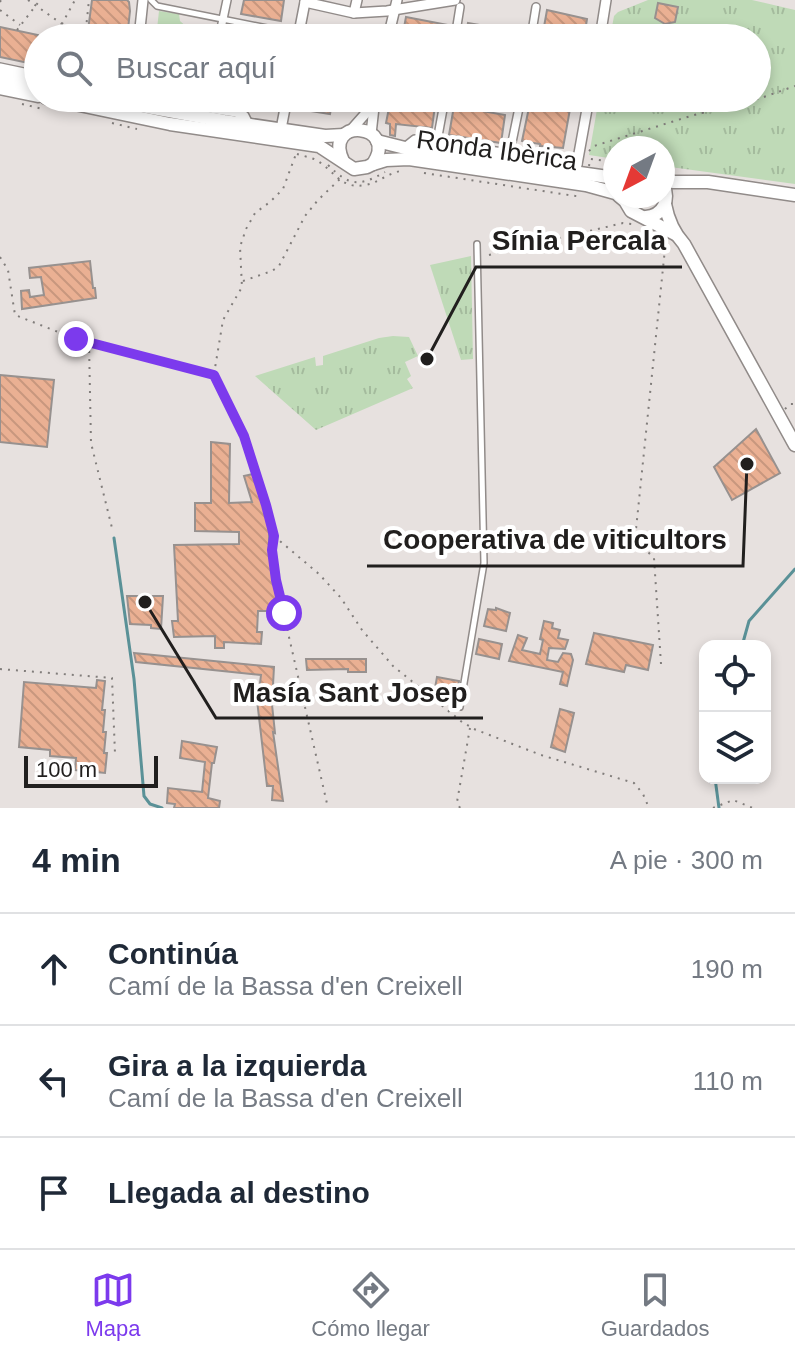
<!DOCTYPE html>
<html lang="es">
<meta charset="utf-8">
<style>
:root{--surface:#fff;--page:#f6f6f7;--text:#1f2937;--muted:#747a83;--line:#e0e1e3;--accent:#7c3aed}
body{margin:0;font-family:Arial,sans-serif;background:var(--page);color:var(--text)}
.controls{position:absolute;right:24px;bottom:24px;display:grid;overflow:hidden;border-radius:16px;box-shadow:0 4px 12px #0003}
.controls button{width:72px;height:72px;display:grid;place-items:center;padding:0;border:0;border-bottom:2px solid var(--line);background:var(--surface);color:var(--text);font:40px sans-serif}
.compass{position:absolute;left:603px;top:136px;width:72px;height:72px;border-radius:50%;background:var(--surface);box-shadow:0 4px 12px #0003;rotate:221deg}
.scale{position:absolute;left:24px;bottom:20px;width:134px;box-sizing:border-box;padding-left:8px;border:4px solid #211f1e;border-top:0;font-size:22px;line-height:28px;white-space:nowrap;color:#211f1e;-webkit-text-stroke:6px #fff;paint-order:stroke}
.stop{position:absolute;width:24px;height:24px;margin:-18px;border:6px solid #7c3aed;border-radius:50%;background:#fff}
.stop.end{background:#7c3aed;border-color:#fff;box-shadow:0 2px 8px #0008}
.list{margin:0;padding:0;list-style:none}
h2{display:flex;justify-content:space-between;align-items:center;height:104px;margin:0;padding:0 32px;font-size:34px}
h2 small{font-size:26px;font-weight:400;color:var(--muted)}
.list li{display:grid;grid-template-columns:52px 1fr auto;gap:24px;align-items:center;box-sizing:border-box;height:112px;padding:0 32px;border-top:2px solid var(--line)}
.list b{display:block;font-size:30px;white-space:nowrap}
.list p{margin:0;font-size:26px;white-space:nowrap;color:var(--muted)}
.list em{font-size:26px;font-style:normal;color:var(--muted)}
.icon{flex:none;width:44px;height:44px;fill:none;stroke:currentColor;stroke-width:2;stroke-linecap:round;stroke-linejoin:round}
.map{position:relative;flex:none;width:795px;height:808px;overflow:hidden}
.search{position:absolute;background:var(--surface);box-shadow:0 4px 12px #0003;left:24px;right:24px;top:24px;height:88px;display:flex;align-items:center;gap:20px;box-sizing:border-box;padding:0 28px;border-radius:44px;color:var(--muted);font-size:30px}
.sheet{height:440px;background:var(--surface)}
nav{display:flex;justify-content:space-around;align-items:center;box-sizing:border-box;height:112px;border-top:2px solid var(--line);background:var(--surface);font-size:22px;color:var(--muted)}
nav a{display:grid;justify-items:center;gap:4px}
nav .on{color:var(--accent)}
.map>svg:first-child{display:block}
.grass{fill:url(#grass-tufts)}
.garden{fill:#bfdab7}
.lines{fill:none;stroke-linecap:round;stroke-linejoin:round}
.stream{stroke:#5a9197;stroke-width:3}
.building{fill:url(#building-back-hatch);stroke:#97918f;stroke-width:2}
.service-casing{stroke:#918b89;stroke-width:8}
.pedestrian-casing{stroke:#918b89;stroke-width:10}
.minor-casing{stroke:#918b89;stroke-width:12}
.tertiary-casing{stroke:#918b89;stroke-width:15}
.path{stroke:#817d7b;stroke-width:2;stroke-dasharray:2 6;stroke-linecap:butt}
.service{stroke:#fff;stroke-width:5}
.pedestrian{stroke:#fff;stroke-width:7}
.minor{stroke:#fff;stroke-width:9}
.tertiary{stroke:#fff;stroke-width:12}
.route{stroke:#7c3aed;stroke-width:10}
.labels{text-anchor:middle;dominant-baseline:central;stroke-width:8;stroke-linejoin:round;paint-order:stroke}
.street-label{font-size:26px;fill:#211f1e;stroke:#fff}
.leader{fill:none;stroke:#211f1e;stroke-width:3}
.callout-dot{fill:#211f1e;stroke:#fff;stroke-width:3}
.callout-label{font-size:28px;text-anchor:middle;font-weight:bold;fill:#211f1e;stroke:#fff;stroke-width:8;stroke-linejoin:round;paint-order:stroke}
</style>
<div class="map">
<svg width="795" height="808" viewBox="0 0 795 808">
<defs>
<pattern id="grass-tufts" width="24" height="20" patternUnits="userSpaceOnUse" patternTransform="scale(2)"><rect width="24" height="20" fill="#bfdab7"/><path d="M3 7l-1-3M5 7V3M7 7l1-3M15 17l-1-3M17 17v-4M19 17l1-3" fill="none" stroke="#a4bb9d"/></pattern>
<pattern id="building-back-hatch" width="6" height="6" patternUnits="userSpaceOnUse" patternTransform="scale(2)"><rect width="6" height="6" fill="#eab093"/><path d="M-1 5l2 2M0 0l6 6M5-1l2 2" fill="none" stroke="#c8977e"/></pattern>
</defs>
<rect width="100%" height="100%" fill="#e7e1df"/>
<g class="grass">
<path d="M648 0H752L795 10V184L663 166V148H615V159L589 155 599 98H757V38H610L614 16 618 12Z"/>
<path d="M471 256 473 359 461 360 430 265Z"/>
<path d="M393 336 409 337 418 356 405 362 411 376 407 379 413 388 316 430 255 376 315 357 316 366 323 365V356L379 338Z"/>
</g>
<path class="garden" d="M159 11 179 14 180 21 190 30 188 38H156Z"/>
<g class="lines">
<g class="stream">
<path d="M114 538 134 679 144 796 150 804 162 808"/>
<path d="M742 646 749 621 795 569"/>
<path d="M715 778 719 808"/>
</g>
</g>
<g class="building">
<path d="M92 0H127L129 2 130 11 127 38H87Z"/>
<path d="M244 0H284L281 21 241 14Z"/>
<path d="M658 3 678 7 675 22 665 24 655 18Z"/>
<path d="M547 10 587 19 584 38H542Z"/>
<path d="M406 17 448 25 446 37 402 38Z"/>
<path d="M468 23 525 33V38H465Z"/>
<path d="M0 27 38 35V65L0 57Z"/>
<path d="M300 98H333L330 114 298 109Z"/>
<path d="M391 98H436L432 128 396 124 395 136 390 135V124L386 123Z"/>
<path d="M531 98H572L563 148 540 146V144L522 141Z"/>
<path d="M454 106 505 115 501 143 449 135Z"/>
<path d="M90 261 93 288H95L96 298 22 309 21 291 29 290 30 297 44 295 41 277 30 278 29 268Z"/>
<path d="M0 375 54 380 47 447 0 442Z"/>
<path d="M756 429 780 473 732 500 714 467Z"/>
<path d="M211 442 230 444 229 503 252 502 244 476 253 474 269 524V548L279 611H258L257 632H262L261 644 224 642V648H215V636L174 637 172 621H178L174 545 239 544V532L195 531V503H211Z"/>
<path d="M127 596H163L161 629 151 628V625L130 624Z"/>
<path d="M496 608 510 613 506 631 484 626 488 609 496 610Z"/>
<path d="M544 621 553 623 552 628 560 630 558 638 568 640 565 649 549 648 547 660 558 662 563 653 571 654 573 660 567 686 560 684 563 672 509 661 518 635 527 638 522 650 540 654 543 640 540 639Z"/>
<path d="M594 633 653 645 648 670 626 665 624 672 586 664Z"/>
<path d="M479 639 502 644 499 659 476 654Z"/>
<path d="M134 653 274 667 273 685 289 686 288 696 271 695 275 733 273 732 283 801 272 800 273 786H267L257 700H258L261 675 136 662Z"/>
<path d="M306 659H366V672H348V669L307 670Z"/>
<path d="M437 677 459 681 455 703 446 701 447 696 434 694Z"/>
<path d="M97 680 105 681 102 710H105L103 732H106L104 753H107L105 773 75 770 76 758 50 756V750L19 747 24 682 96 688Z"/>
<path d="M560 709 574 713 565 752 551 747Z"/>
<path d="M182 741 217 747 214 763H212L208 798 220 801 219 808H174L175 804 167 803 168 788 202 792 205 762 180 758Z"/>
</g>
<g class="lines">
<g class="service-casing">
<g id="service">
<path d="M151 0 157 6 297 34"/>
<path d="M460 707 484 563 477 244"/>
</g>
</g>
<g class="pedestrian-casing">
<g id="pedestrian">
<path d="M219 38 227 0"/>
<path d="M455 38 460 7"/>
<path d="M531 38 536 7"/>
<path d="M207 101V98"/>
<path d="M438 136 445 98"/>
<path d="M511 147 521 98"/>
</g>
</g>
<g class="minor-casing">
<g id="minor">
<path d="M305 2 354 13 387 11 455 0"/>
<path d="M354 13 357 0"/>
<path d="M139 38 143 0"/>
<path d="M298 38 305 2"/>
<path d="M388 38 397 0"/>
<path d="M600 38 606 0"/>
<path d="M0 68 38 76"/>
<path d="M145 98 236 112 244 116 248 124"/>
<path d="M281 129 287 98"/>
<path d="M351 130 374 104"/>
<path d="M371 134 375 98"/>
<path d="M405 148 415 140 577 164"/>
<path d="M576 170 589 98"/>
</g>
</g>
<g class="tertiary-casing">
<g id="tertiary">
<path d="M0 77 38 85"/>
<path d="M0 88 38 96"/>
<path d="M46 98 170 124 319 146 354 169 367 167 373 164 386 160 409 159 586 185 615 193"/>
<path d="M98 98 224 121 325 136 344 135"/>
<path d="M377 141 405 148 615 178"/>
<path d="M343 161C322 116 400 123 373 164"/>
<path d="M663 180 674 182H708L795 195"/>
<path d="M619 196 625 201 631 211 675 234"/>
<path d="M665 204C668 220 673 232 684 244L795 445"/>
<path d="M646 217C664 215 670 200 663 184"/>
</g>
</g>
<g class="path">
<path d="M28 0 62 24"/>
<path d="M0 2 1 0"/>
<path d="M0 10 20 25"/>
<path d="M17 30 40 0"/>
<path d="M52 37 62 24 75 0"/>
<path d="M85 38 89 0"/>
<path d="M22 104 43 109"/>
<path d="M112 123 137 129"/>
<path d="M589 151 594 146 694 115 761 98 795 86"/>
<path d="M297 154C303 156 310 157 316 160 334 170 341 190 365 185 378 183 388 173 401 171"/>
<path d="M328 165C349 186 359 187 385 172"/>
<path d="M589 166 590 159 615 162"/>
<path d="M424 173 582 197"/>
<path d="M489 255 623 223 632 224"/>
<path d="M0 257 8 270 15 315 76 339 214 375 244 436 266 505 274 536 272 550 276 580 328 808"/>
<path d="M243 281 272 271 279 266 305 216 318 200 341 178"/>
<path d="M89 343 91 443 112 528"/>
<path d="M214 374 223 320 242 287 240 247 246 229 255 213 270 202 283 189 296 154"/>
<path d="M785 409 790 404H795"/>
<path d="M274 536 319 574 341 598 362 630 393 666 462 722 474 729 541 755 634 783 643 794 649 808"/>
<path d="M661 664 654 558 635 539 666 239"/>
<path d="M0 669 112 678 115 754"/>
<path d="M460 808 457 802 470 728"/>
<path d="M713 808 733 800 753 808"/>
</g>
<use href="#service" class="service"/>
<use href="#pedestrian" class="pedestrian"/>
<use href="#minor" class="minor"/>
<use href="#tertiary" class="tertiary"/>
</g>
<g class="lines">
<path class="route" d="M76 339 214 375 244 436 266 505 274 536 272 550 276 580 284 613"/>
</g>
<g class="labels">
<g class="street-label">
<text transform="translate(497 150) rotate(8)">Ronda Ibèrica</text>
</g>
</g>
<path class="leader" d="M427 359L476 267H682M747 464L743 566H367M145 602L216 718H483"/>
<g class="callout-dot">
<circle cx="427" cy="359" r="8"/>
<circle cx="747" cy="464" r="8"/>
<circle cx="145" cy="602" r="8"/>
</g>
<g class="callout-label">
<text x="579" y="250">Sínia Percala</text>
<text x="555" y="549">Cooperativa de viticultors</text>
<text x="350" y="702">Masía Sant Josep</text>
</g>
</svg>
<div class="controls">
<button><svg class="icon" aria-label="locate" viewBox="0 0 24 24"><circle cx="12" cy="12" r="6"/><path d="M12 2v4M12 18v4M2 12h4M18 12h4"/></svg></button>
<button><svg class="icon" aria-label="layers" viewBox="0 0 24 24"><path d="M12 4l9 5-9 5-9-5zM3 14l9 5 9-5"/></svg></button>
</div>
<svg class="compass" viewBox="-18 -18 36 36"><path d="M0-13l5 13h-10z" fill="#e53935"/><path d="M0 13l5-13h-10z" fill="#747a83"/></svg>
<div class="scale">100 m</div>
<div class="stop" style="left:284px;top:613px"></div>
<div class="stop end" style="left:76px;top:339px"></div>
<div class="search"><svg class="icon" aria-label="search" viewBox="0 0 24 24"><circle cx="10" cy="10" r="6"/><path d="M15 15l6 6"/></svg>Buscar aquí</div>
</div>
<section class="sheet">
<h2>4 min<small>A pie · 300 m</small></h2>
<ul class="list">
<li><svg class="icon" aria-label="ahead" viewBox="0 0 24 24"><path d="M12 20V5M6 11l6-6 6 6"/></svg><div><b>Continúa</b><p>Camí de la Bassa d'en Creixell</p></div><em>190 m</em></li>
<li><svg class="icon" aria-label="left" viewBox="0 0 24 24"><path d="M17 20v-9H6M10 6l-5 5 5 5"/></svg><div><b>Gira a la izquierda</b><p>Camí de la Bassa d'en Creixell</p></div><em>110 m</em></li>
<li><svg class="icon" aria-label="arrive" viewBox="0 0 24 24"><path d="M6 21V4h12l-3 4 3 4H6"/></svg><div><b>Llegada al destino</b></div></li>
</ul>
</section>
<nav>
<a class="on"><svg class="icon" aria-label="map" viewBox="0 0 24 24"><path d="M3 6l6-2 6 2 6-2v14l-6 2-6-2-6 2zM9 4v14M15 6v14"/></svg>Mapa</a>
<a><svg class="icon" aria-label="directions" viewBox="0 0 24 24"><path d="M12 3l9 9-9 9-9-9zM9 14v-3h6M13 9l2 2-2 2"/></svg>Cómo llegar</a>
<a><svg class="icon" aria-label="saved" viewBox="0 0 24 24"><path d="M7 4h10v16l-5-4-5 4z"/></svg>Guardados</a>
</nav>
